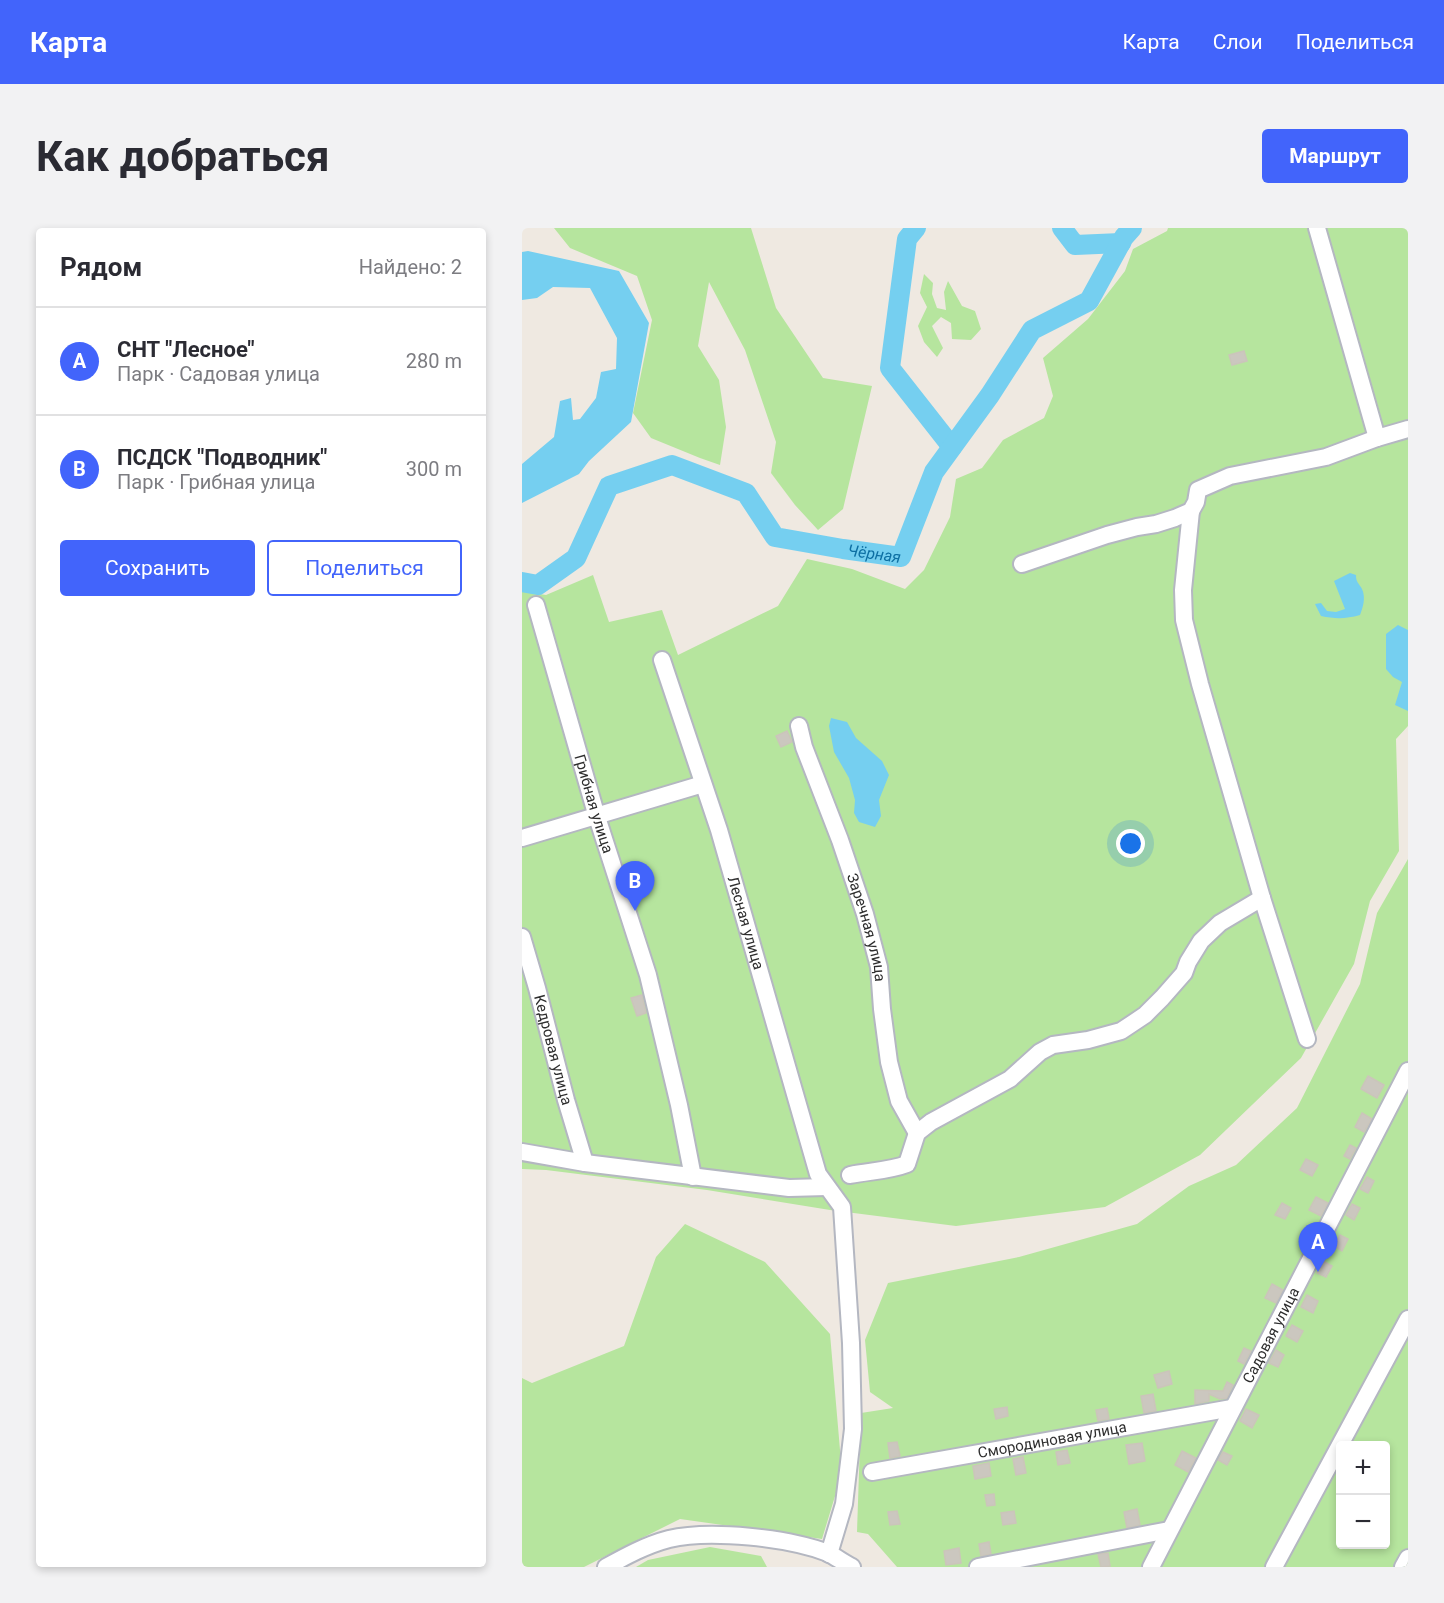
<!DOCTYPE html>
<html lang="ru">
<meta charset="utf-8">
<style>
:root{--surface:#fff;--page:#f2f2f3;--text:#2b2b33;--muted:#7c7c81;--line:#e1e1e2;--accent:#4264fb}
body{margin:0;font-family:Roboto,sans-serif;background:var(--page);color:var(--text)}
.controls{position:absolute;right:18px;bottom:18px;display:grid;overflow:hidden;border-radius:6px;box-shadow:0 3px 9px #0003}
.controls button{width:54px;height:54px;display:grid;place-items:center;padding:0;border:0;border-bottom:2px solid var(--line);background:var(--surface);color:var(--text);font:30px sans-serif}
.you{position:absolute;left:609px;top:616px;width:21px;height:21px;margin:-15px;border:4px solid #fff;border-radius:50%;background:#1a73e8;box-shadow:0 0 0 9px #1a73e833}
.badge{display:grid;place-items:center;width:39px;height:39px;border-radius:50%;background:var(--accent);color:#fff;font-size:20px;font-weight:700}
.pin{position:absolute;translate:-50% -50px;filter:drop-shadow(0 2px 3px #0008)}
.pin::after{content:'';position:absolute;top:32px;width:21px;height:18px;background:inherit;clip-path:polygon(0 0,100% 0,50% 100%)}
.list{margin:0;padding:0;list-style:none}
h2{display:flex;justify-content:space-between;align-items:center;height:78px;margin:0;padding:0 24px;font-size:26px}
h2 small{font-size:20px;font-weight:400;color:var(--muted)}
.list li{display:grid;grid-template-columns:39px 1fr auto;gap:18px;align-items:center;box-sizing:border-box;height:108px;padding:0 24px;border-top:2px solid var(--line)}
.list b{display:block;font-size:22px;white-space:nowrap}
.list p{margin:0;font-size:20px;white-space:nowrap;color:var(--muted)}
.list em{font-size:20px;font-style:normal;color:var(--muted)}
.actions{display:flex;gap:12px;padding:18px 24px}
.actions a{flex:1;padding:14px 0;border:2px solid var(--accent);border-radius:6px;text-align:center;font-size:21px;color:var(--accent)}
.actions .main{background:var(--accent);color:#fff}
.map{position:relative;flex:none;width:886px;height:1339px;overflow:hidden;border-radius:6px}
header{display:flex;align-items:center;gap:36px;box-sizing:border-box;height:84px;padding:0 30px;background:var(--accent);color:#fff}
header strong{font-size:28px}
nav{display:flex;gap:33px;margin-inline-start:auto;font-size:21px}
.intro{display:flex;align-items:center;justify-content:space-between;box-sizing:border-box;height:144px;padding:0 36px}
h1{margin:0;font-size:42px}
.button{padding:15px 27px;border-radius:6px;background:var(--accent);color:#fff;font-size:21px;font-weight:700}
main{display:flex;gap:36px;padding:0 36px}
aside{flex:1;background:var(--surface);border-radius:6px;box-shadow:0 3px 9px #0003}
.map>svg:first-child{display:block}
.green{fill:#b6e59e;fill-rule:evenodd}
.water{fill:#75cff0}
.lines{fill:none;stroke-linecap:round;stroke-linejoin:round}
.river{stroke:#75cff0;stroke-width:20}
.building{fill:#cbc7bf;stroke:#cbc5ba;stroke-width:1.5}
.minor-casing{stroke:#b4b7c1;stroke-width:20}
.minor{stroke:#fff;stroke-width:16}
.labels{text-anchor:middle;dominant-baseline:central;stroke-width:4.5;stroke-linejoin:round;paint-order:stroke}
.street-label{font-size:15px;fill:#2e2e2e;stroke:#fff}
.water-label{font-size:16px;font-style:italic;fill:#0d6fa3;stroke:#fff}
</style>
<header>
<strong>Карта</strong>
<nav><a>Карта</a><a>Слои</a><a>Поделиться</a></nav>
</header>
<div class="intro"><h1>Как добраться</h1><a class="button">Маршрут</a></div>
<main>
<aside>
<h2>Рядом<small>Найдено: 2</small></h2>
<ul class="list">
<li><span class="badge">A</span><div><b>СНТ &quot;Лесное&quot;</b><p>Парк · Садовая улица</p></div><em>280 m</em></li>
<li><span class="badge">B</span><div><b>ПСДСК &quot;Подводник&quot;</b><p>Парк · Грибная улица</p></div><em>300 m</em></li>
</ul>
<div class="actions"><a class="main">Сохранить</a><a>Поделиться</a></div>
</aside>
<div class="map">
<svg width="886" height="1339" viewBox="0 0 886 1339">
<rect width="100%" height="100%" fill="#efe9e1"/>
<g class="green">
<path d="M32 0H229L254 80 301 150 350 158 321 281 296 302 273 277 249 245 254 214 223 122 187 54 176 118 197 152 204 199 198 237 178 230 129 210 111 185 130 92 115 48 48 20Z"/>
<path d="M646 0H886V498L874 511 877 623 848 673 832 736 779 830 678 927 583 979 434 998 308 982 185 962 24 942 0 941V363L24 367 71 347 87 394 140 382 156 427 256 378 285 331 330 341 383 361 402 342 428 289 434 251 460 240 481 212 522 190 531 168 521 130 566 91 603 43 611 21 645 3Z"/>
<path d="M402 46 411 55 410 66 415 80 424 82 422 64 426 53 440 78 453 83 459 101 449 112 430 111 429 95 419 89 410 98 421 120 415 129 402 114 396 98 405 79 398 65Z"/>
<path d="M886 631V1339H375L346 1306 335 1304 339 1185 371 1180 348 1164 343 1112 366 1055 497 1029 615 996 667 958 714 937 775 880 838 756 855 685ZM818 1218H864V1316H818Z"/>
<path d="M163 996 243 1034 308 1106 320 1245 300 1311 158 1291 62 1339H0V1150L10 1155 102 1118 134 1029Z"/>
<path d="M188 1319 239 1328 245 1339H114L126 1332Z"/>
</g>
<g class="water">
<path d="M6 23 97 43 127 95 109 194 67 233 57 246 0 275V236L32 209 38 173 49 170 51 192 58 191 74 170 79 144 94 141 95 110 68 60 31 59 15 70 0 72V24Z"/>
<path d="M828 345 834 347C834 355 837 355 840 361 844 370 841 379 838 387 824 391 813 391 799 388L793 376 799 375 805 383 814 384 823 381 812 353Z"/>
<path d="M876 397 886 402V483L873 477 880 454 871 449 864 441V406Z"/>
<path d="M309 490 325 494 334 510 360 533 367 547 357 572 359 588 353 599 337 594 332 585 333 572 327 550 312 524 307 498Z"/>
</g>
<g class="lines">
<g class="river">
<path d="M394 0 385 11 368 140 430 219"/>
<path d="M540 0 553 17 599 15"/>
<path id="s1" d="M0 354 16 357 54 330 87 258 150 237 224 265 253 309 321 321 379 329 412 244 468 167 510 102 567 73 602 9 610 0"/>
</g>
</g>
<g class="building">
<path d="M722 123 725 133 710 137 707 127Z"/>
<path d="M265 503 270 514 259 519 254 508Z"/>
<path d="M120 767 124 785 115 788 109 770Z"/>
<path d="M846 848 862 857 855 870 839 861Z"/>
<path d="M840 885 850 891 842 904 833 899Z"/>
<path d="M828 917 834 920 828 931 822 928Z"/>
<path d="M784 931 796 937 790 948 778 942Z"/>
<path d="M845 949 852 953 846 965 838 961Z"/>
<path d="M794 969 806 975 799 988 787 982Z"/>
<path d="M760 975 769 980 763 991 753 987Z"/>
<path d="M830 976 838 980 832 992 824 987Z"/>
<path d="M818 1007 826 1011 820 1023 812 1018Z"/>
<path d="M801 1033 810 1038 804 1049 795 1045Z"/>
<path d="M750 1056 761 1062 754 1075 743 1070Z"/>
<path d="M785 1067 796 1073 791 1085 779 1079Z"/>
<path d="M770 1097 781 1103 775 1114 764 1108Z"/>
<path d="M722 1120 729 1123 722 1136 716 1133Z"/>
<path d="M754 1122 762 1127 756 1139 747 1135Z"/>
<path d="M647 1143 650 1156 636 1160 632 1147Z"/>
<path d="M705 1154 711 1157 705 1170 698 1171 687 1166V1173L673 1176V1162L701 1163Z"/>
<path d="M631 1166 634 1183 622 1185 619 1168Z"/>
<path d="M485 1179 486 1188 474 1191 472 1181Z"/>
<path d="M585 1180 587 1191 576 1193 574 1182Z"/>
<path d="M724 1181 737 1187 730 1200 718 1193Z"/>
<path d="M375 1214 378 1228 368 1230 366 1215Z"/>
<path d="M620 1215 623 1233 607 1236 604 1217Z"/>
<path d="M545 1222 548 1235 536 1237 534 1224Z"/>
<path d="M660 1223 674 1230 666 1244 653 1237Z"/>
<path d="M701 1224 710 1228 705 1237 696 1232Z"/>
<path d="M501 1229 504 1245 494 1247 491 1231Z"/>
<path d="M467 1235 469 1248 453 1251 451 1238Z"/>
<path d="M472 1266 473 1277 465 1278 463 1267Z"/>
<path d="M615 1281 618 1297 605 1300 602 1284Z"/>
<path d="M375 1283 378 1296 368 1297 366 1284Z"/>
<path d="M492 1283 494 1295 481 1297 479 1285Z"/>
<path d="M467 1314 469 1326 459 1328 457 1316Z"/>
<path d="M437 1320 439 1335 424 1337 422 1323Z"/>
<path d="M586 1325 588 1338 579 1339 576 1326Z"/>
</g>
<g class="lines">
<g class="minor-casing">
<g id="minor">
<path d="M795 0 855 210"/>
<path d="M669 283 661 362 662 392 678 456 740 670 785 811"/>
<path d="M500 336 585 307 615 299 634 296 653 290 669 283 674 274 676 262 708 248 804 229 855 210 886 201"/>
<path id="s2" d="M14 377 75 589 126 747 157 877 171 949"/>
<path id="s3" d="M140 432 197 602 296 946 320 979 329 1115 331 1201 322 1276 307 1326"/>
<path id="s4" d="M277 498 282 519 318 612 343 686 357 739 360 781 367 834 377 873 395 905"/>
<path d="M0 610 181 556"/>
<path id="s5" d="M0 709 15 760 44 872 63 935"/>
<path d="M0 924 63 935 267 960 305 959"/>
<path d="M328 947C347 943 367 943 385 936L395 905 409 894 488 851 518 824 531 817 566 812 599 803 623 787 640 770 662 745 666 734 679 713 698 695 740 670"/>
<path id="s6" d="M350 1244 710 1180"/>
<path d="M84 1339C104 1328 124 1317 147 1311 188 1301 267 1310 306 1325 314 1329 322 1335 330 1339"/>
<path d="M456 1339 647 1302"/>
<path id="s7" d="M629 1339 886 843"/>
<path d="M752 1339 886 1091"/>
<path d="M881 1339 886 1330"/>
</g>
</g>
<use href="#minor" class="minor"/>
</g>
<g class="labels">
<g class="street-label">
<text stroke="none"><textPath href="#s2" startOffset="207">Грибная улица</textPath></text>
<text stroke="none"><textPath href="#s3" startOffset="276">Лесная улица</textPath></text>
<text stroke="none"><textPath href="#s4" startOffset="213">Заречная улица</textPath></text>
<text stroke="none"><textPath href="#s5" startOffset="117">Кедровая улица</textPath></text>
<text stroke="none"><textPath href="#s7" startOffset="261">Садовая улица</textPath></text>
<text stroke="none"><textPath href="#s6" startOffset="183">Смородиновая улица</textPath></text>
</g>
<g class="water-label">
<text stroke="none"><textPath href="#s1" startOffset="441">Чёрная</textPath></text>
</g>
</g>
</svg>
<div class="controls">
<button>+</button>
<button>−</button>
</div>
<div class="you"></div>
<div class="pin badge" style="left:796px;top:1044px">A</div>
<div class="pin badge" style="left:113px;top:683px">B</div>
</div>
</main>
